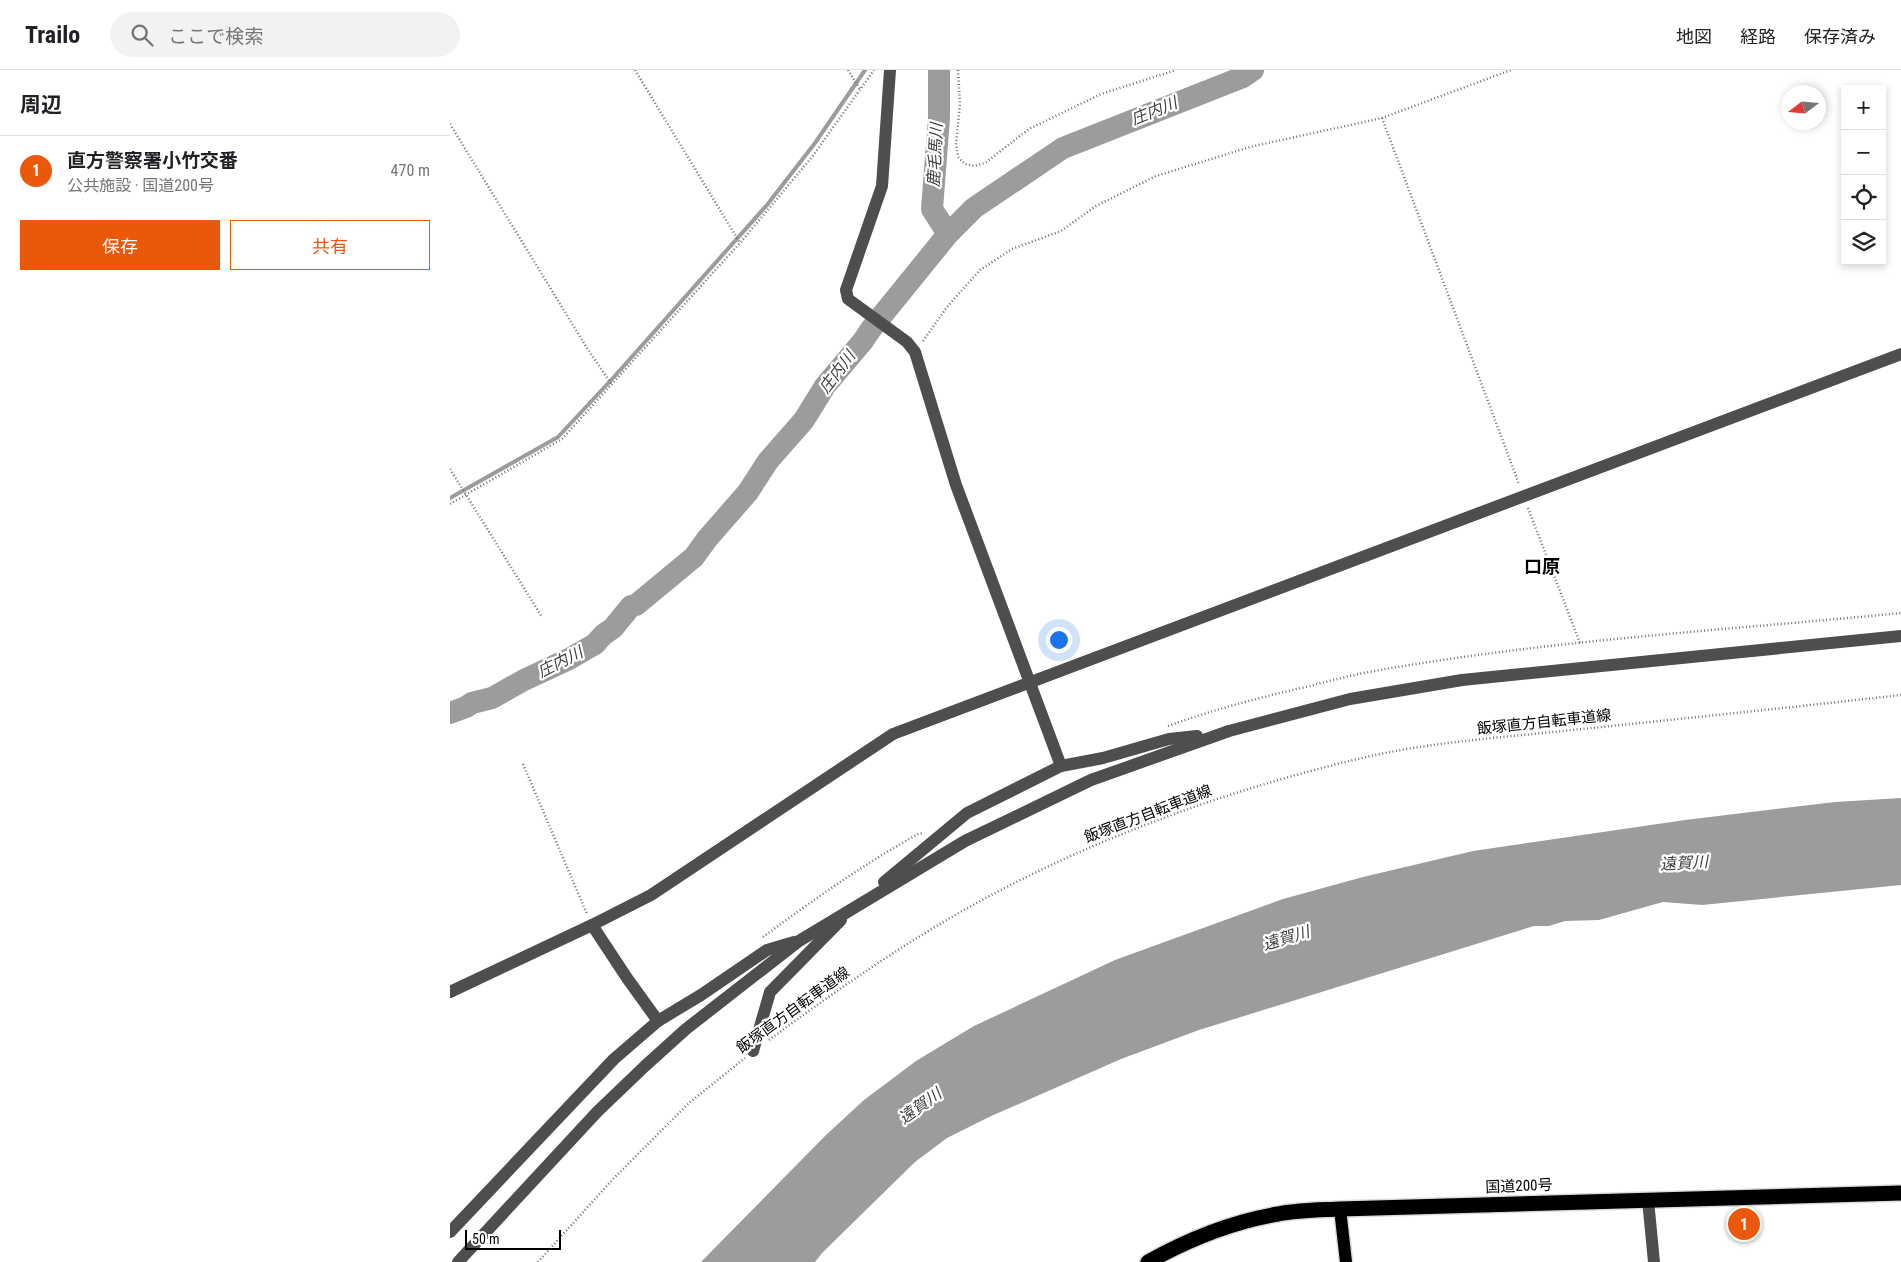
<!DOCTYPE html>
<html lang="ja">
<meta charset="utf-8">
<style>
:root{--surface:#fff;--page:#f2f2f2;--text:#202124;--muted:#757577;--line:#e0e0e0;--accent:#ea580c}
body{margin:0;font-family:"Roboto Condensed","Noto Sans JP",sans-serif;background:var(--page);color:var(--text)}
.controls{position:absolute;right:15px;top:15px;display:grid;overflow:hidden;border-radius:0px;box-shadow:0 2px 8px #0003}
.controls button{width:45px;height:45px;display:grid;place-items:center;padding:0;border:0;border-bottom:1px solid var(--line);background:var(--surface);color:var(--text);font:25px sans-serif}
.compass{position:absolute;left:1331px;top:15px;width:45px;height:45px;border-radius:50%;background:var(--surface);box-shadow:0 2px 8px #0003;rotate:254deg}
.scale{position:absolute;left:15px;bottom:12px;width:96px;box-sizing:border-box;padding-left:5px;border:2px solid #000;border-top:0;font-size:14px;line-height:18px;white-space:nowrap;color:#000;-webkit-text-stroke:4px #fff;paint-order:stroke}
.you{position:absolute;left:608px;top:569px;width:18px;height:18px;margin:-12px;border:4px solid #fff;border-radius:50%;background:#1a73e8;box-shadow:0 0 0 8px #1a73e833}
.badge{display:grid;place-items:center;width:32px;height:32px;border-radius:50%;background:var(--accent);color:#fff;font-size:16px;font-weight:700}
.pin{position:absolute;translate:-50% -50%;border:2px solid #fff;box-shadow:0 1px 5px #0006}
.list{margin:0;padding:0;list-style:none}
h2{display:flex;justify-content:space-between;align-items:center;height:65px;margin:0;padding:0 20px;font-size:21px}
h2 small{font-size:16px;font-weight:400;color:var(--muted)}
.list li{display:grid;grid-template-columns:32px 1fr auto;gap:15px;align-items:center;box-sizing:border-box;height:70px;padding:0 20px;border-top:1px solid var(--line)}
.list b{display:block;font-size:19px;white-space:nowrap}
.list p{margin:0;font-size:16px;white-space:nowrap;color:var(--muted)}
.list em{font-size:16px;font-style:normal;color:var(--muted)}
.actions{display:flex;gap:10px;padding:15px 20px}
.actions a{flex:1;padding:11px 0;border:1px solid var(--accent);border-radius:0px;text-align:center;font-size:18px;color:var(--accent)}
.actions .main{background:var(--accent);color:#fff}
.icon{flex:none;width:28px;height:28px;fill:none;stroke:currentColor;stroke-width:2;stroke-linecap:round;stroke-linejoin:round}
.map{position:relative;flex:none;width:1451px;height:1192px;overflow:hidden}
header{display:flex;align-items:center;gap:30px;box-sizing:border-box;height:70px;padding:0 25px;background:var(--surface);border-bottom:1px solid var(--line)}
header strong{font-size:24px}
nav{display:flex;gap:28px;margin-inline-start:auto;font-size:18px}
.search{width:350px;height:45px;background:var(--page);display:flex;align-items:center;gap:12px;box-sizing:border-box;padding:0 18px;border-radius:28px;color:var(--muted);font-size:19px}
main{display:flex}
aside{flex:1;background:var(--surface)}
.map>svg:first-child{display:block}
.water{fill:#9c9c9c}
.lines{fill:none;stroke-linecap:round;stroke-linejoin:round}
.stream{stroke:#9c9c9c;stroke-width:4}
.river{stroke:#9c9c9c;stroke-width:22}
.major-casing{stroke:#dbdbdb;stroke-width:15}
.highway-casing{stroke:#dbdbdb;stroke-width:18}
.path{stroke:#707070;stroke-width:2.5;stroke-dasharray:1 2.5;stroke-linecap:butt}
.minor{stroke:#4e4e4e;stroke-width:12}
.major{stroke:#000;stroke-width:12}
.highway{stroke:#000;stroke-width:15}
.labels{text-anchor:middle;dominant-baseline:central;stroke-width:4.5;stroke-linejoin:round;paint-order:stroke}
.street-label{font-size:15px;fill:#000;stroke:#fff}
.water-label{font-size:16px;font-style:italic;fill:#3d3d3d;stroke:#fff}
.quarter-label{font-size:18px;font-weight:bold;fill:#000;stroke:#fff}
</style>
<header>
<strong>Trailo</strong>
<div class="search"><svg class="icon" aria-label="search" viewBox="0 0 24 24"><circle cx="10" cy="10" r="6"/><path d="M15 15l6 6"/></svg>ここで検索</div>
<nav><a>地図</a><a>経路</a><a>保存済み</a></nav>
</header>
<main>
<aside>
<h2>周辺<small></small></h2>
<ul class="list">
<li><span class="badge">1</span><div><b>直方警察署小竹交番</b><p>公共施設 · 国道200号</p></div><em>470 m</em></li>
</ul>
<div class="actions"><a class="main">保存</a><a>共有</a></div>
</aside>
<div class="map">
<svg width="1451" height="1192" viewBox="0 0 1451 1192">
<rect width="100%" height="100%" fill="#fff"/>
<path class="water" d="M1451 728V815L1252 835 1213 832 1149 850 1115 851 1099 856H1084L749 960 671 989 539 1047 497 1068 465 1092 372 1183 365 1192H251L376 1065 414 1030 466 991 524 956 665 890 833 829 913 807 1023 781 1235 750 1385 732Z"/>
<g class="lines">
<path class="stream" d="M0 428 108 367 163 308 317 135 365 73 415 0"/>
<g class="river">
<path d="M489 0V48L482 139 498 164"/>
<path d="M0 643 16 637 22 633 42 628 74 610 119 589 145 574 153 565 163 558 181 536 186 535 244 487 257 469 298 422 318 391 354 350 375 316 413 271 421 259 498 164 524 138 613 78 793 7 803 0"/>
</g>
<g class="major-casing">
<path id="major" d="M890 1139 896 1192"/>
</g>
<g class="highway-casing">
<path id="highway" d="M698 1192C739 1169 781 1152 828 1144 848 1140 870 1140 890 1139L1451 1123"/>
</g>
<g class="path">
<path d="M185 0 290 173"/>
<path d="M398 0 410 19"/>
<path d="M508 0 510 33 506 75 508 87 515 94 524 96 535 93 579 59 651 24 726 0"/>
<path d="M932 48 1069 414"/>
<path d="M0 54 137 278 162 315"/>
<path d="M473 271 497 237 530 200 562 179 611 161 646 136 706 106 800 77 932 48 1061 0"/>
<path d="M0 399 92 547"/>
<path d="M0 434 112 369 290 173 362 87 424 0"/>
<path d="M1078 438 1130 573"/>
<path d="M718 656C765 639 812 627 860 616 883 610 906 604 930 600 1102 570 1277 560 1451 543"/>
<path d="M73 694 137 844"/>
<path d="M313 867C363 830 414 794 468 764L473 763"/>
<path d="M319 970C392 916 467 864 547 822 663 761 789 717 916 687 987 671 1060 667 1132 659 1238 648 1345 637 1451 625"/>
<path d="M88 1192 163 1109 239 1033 295 988"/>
</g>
<g class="minor">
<path d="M440 0 432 116 396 220 398 229 457 272 465 282 506 415 611 696"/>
<path d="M434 812 517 743 611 696 653 688 719 669 747 666"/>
<path d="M142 855 177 908 208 951"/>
<path d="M0 922 142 855 201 825 443 664 1451 284"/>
<path d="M303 981 320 922 391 850"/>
<path d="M1198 1130 1204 1192"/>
<path d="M0 1162 164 989 208 951 251 925 317 880 344 872"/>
<path d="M8 1192 147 1042 195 996 236 959 349 871 515 771 641 710 779 661 900 629 1012 610 1451 566"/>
</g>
<use href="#major" class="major"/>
<use href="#highway" class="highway"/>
</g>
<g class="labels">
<g class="street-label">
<text transform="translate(1094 652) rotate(-6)">飯塚直方自転車道線</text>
<text transform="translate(698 744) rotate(-21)">飯塚直方自転車道線</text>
<text transform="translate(343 940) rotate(-36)">飯塚直方自転車道線</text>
<text transform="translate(1069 1116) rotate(-2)">国道200号</text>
</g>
<g class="water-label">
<text transform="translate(704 41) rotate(-22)">庄内川</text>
<text transform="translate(485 85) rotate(-87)">鹿毛馬川</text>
<text transform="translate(387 302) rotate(-53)">庄内川</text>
<text transform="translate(110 592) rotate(-27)">庄内川</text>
<text transform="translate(1234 793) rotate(-3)">遠賀川</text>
<text transform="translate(836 868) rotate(-17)">遠賀川</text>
<text transform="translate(470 1036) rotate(-36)">遠賀川</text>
</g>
<g class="quarter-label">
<text x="1092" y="496">口原</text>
</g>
</g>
</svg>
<div class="controls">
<button>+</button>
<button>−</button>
<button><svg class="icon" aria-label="locate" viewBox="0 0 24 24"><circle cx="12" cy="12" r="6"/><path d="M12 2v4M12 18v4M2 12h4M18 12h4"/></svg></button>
<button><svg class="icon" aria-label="layers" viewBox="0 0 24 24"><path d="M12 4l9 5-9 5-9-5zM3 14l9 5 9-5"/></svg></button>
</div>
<svg class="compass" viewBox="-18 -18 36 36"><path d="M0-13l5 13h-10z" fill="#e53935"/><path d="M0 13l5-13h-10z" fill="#757577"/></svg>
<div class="scale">50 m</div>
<div class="you"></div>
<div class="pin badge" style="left:1294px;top:1154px">1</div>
</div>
</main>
